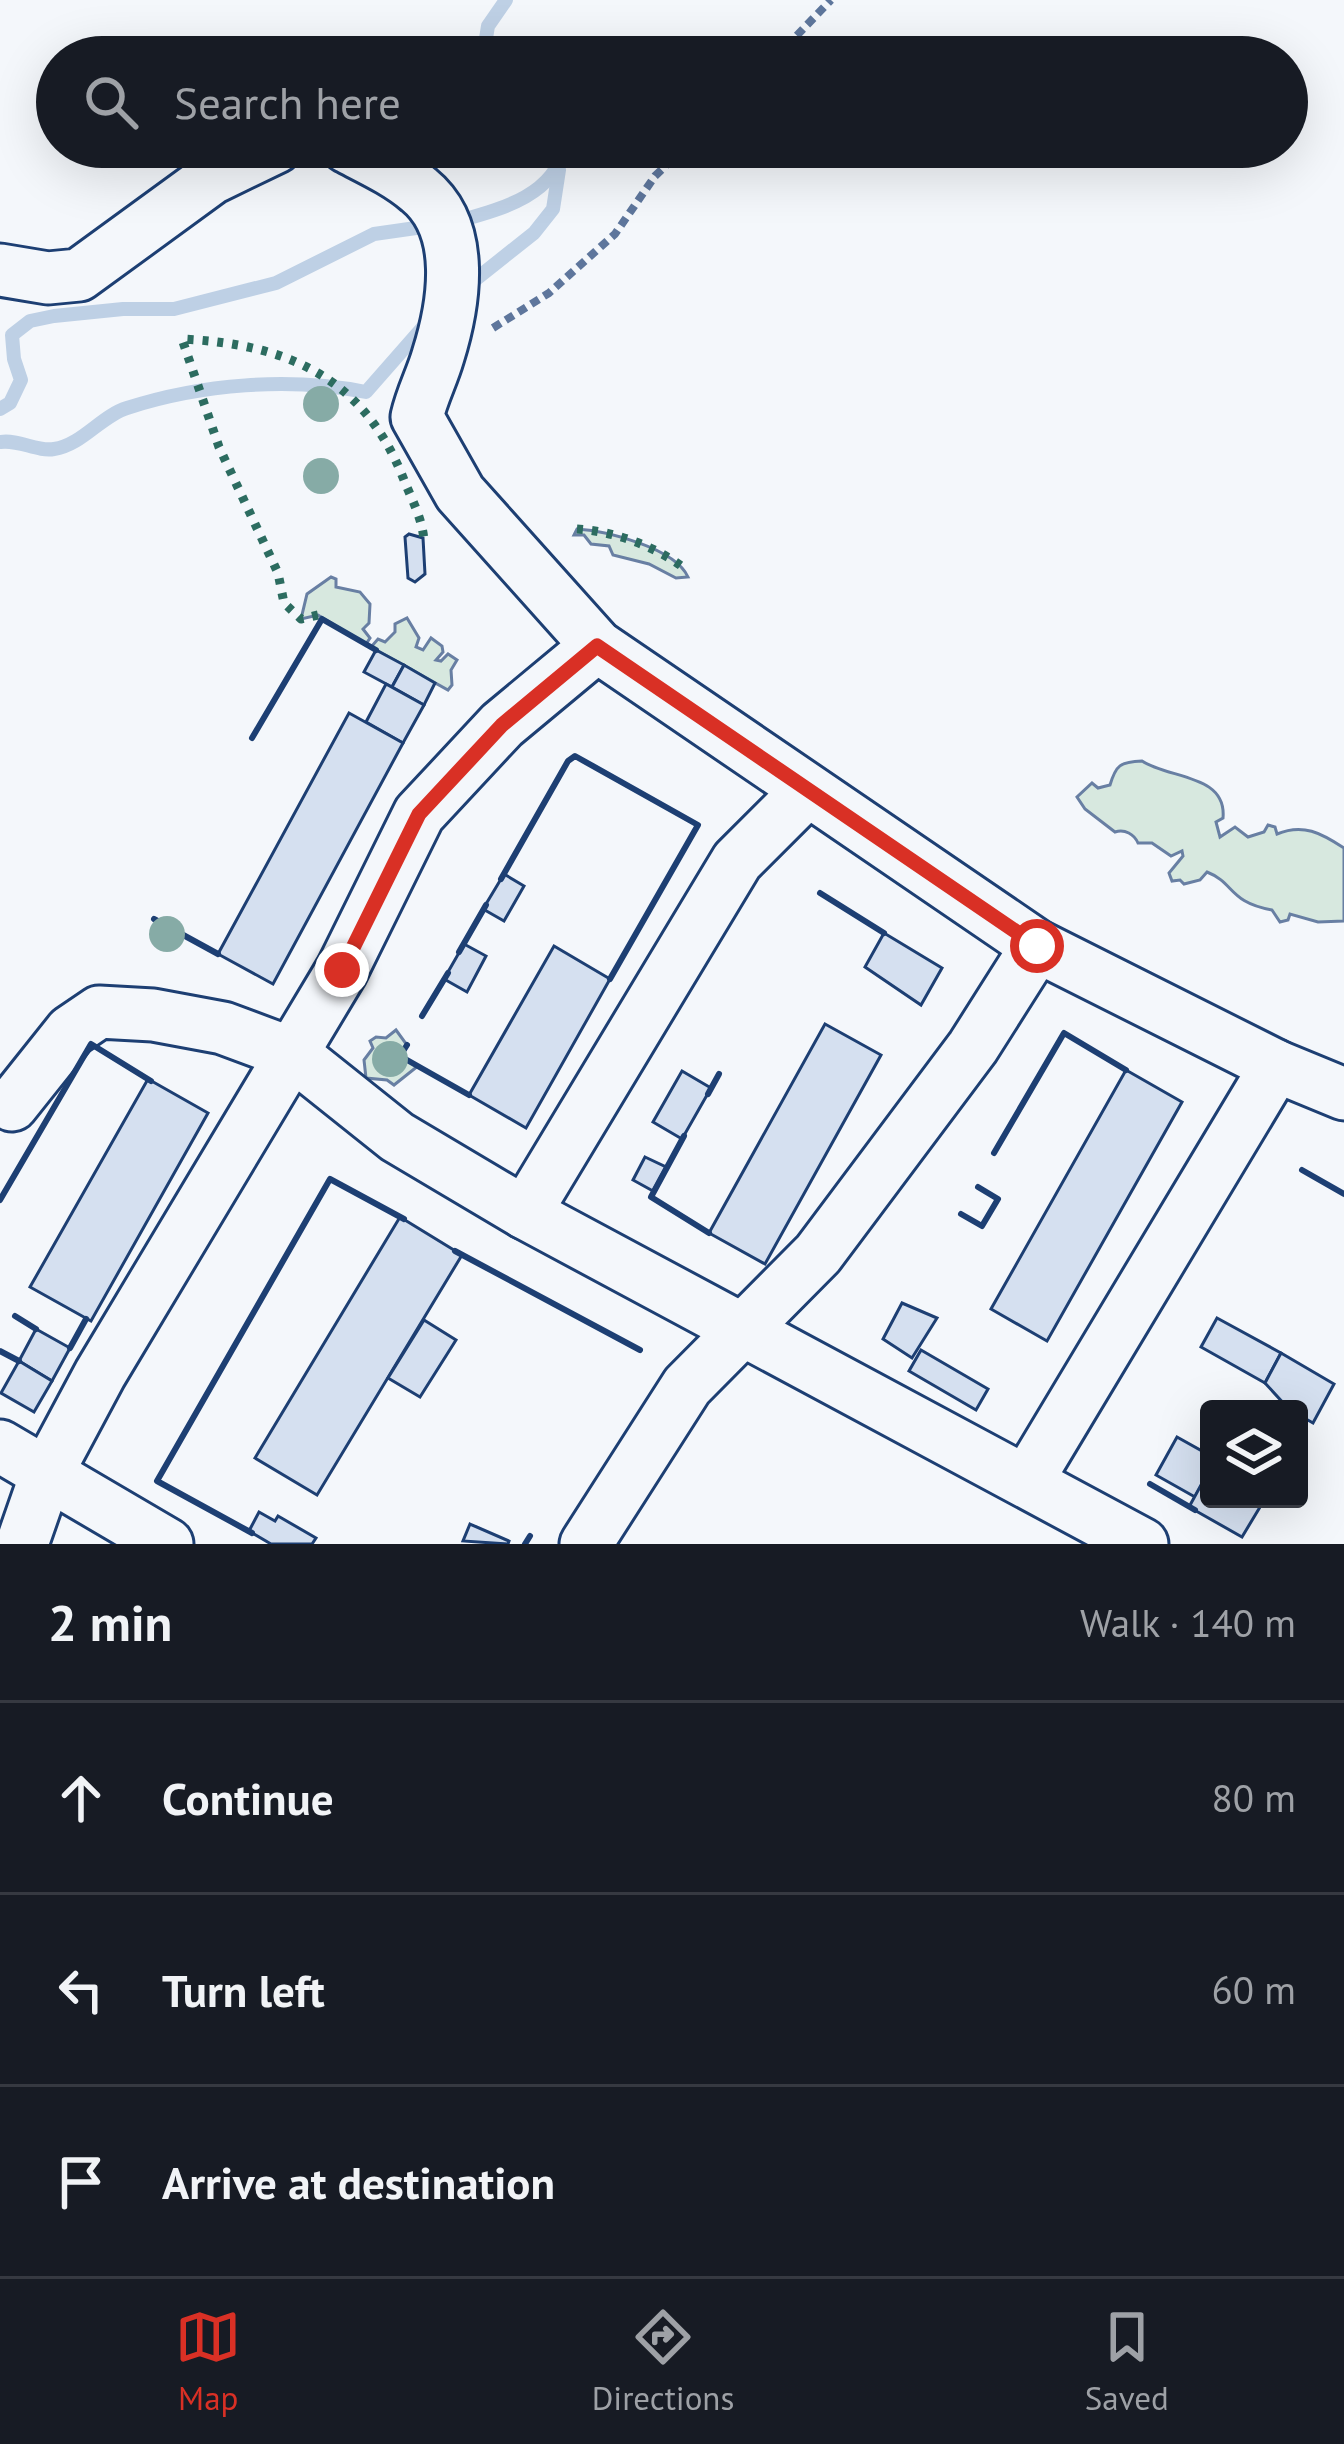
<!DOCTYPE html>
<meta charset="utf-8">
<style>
:root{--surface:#171b24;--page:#242831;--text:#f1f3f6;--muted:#9ea1a6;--line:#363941;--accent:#d93025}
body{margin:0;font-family:"PT Sans",sans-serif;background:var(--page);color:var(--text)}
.controls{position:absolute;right:36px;bottom:36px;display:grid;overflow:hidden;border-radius:12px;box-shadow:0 12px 48px #0002}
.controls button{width:108px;height:108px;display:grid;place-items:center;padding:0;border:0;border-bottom:3px solid var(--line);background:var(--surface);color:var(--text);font:60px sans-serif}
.stop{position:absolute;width:36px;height:36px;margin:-27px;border:9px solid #d93025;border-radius:50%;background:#fff}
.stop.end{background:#d93025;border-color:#fff;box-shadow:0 3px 12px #0008}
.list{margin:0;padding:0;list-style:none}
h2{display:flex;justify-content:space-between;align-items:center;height:156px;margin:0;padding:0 48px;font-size:51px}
h2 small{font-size:39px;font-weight:400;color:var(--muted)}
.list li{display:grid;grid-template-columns:78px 1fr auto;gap:36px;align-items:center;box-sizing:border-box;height:192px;padding:0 48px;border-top:3px solid var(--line)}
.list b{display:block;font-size:45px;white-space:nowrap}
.list em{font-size:39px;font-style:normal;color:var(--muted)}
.icon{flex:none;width:66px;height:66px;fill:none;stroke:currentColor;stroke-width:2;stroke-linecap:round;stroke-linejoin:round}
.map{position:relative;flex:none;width:1344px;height:1544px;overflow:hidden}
.search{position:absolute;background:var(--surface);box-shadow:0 12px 48px #0002;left:36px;right:36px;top:36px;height:132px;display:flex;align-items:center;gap:30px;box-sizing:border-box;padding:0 42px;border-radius:66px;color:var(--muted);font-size:45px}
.sheet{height:732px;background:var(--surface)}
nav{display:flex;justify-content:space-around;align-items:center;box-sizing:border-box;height:168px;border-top:3px solid var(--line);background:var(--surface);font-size:33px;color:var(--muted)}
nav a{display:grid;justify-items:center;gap:6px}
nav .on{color:var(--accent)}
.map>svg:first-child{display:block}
.green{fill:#d7e8df;stroke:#687fa3;stroke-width:3}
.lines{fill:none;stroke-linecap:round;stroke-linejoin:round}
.stream{stroke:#bed0e5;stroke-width:14}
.building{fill:#d5e0f0;stroke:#1d3f73;stroke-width:3}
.minor-casing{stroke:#1d3f73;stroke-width:57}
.path{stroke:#5e769c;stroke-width:8;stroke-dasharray:9 6;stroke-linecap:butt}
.minor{stroke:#f4f7fb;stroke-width:51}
.hedge{stroke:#2c6c60;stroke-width:9;stroke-dasharray:6 9;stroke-linecap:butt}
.wall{stroke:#1d3f73;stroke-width:6}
.tree{fill:#86aba6}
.route{stroke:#d93025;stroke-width:15}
</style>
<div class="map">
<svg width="1344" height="1544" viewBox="0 0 1344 1544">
<rect width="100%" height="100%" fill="#f4f7fb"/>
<g class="green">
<path d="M577 529C607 531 675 548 688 577L676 578 649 564 613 555 609 546 591 544 584 535H574Z"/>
<path d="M331 577 336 579V587L360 592 370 604 369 623 363 629 370 638 366 644 318 615 301 619 307 594Z"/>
<path d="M407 618 419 638 416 647 423 650 431 638 442 646 443 652 436 660 441 661 448 654 457 660 451 670 452 685 448 690 371 647 378 639 385 642 395 632V624Z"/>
<path d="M1142 761C1169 779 1227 774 1223 818L1216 822 1220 837 1235 827 1248 837 1264 832 1268 825 1275 827 1277 834C1303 823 1321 833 1344 848V921L1318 922 1290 914 1288 920 1280 922 1272 910C1228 902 1235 883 1207 872L1200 880 1184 884 1180 880 1172 881 1169 873 1183 856 1182 851 1171 856 1152 843H1138C1134 834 1125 829 1115 832L1085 809 1077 797 1092 783 1098 788 1110 785C1116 765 1120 762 1142 761Z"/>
<path d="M396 1030 407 1045 400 1056 418 1066 394 1085 387 1080 366 1078 364 1060 373 1048 370 1041 376 1037 386 1038Z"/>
</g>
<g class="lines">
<g class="stream">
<path d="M483 57 488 26 506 0"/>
<path d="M452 223C497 210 553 198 565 147"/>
<path d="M466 287 534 233 553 209 559 170"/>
<path d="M0 409 10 403 21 380 14 359 12 335 30 321 54 316 123 309H174L276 283 374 234 430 226"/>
<path d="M0 442C19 439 37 452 54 449 82 445 101 416 127 408 201 384 289 377 366 392L431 318"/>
</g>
</g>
<g class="building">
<path d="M409 534 423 538 425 574 415 582 408 578 405 537Z"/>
<path d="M376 650 404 665 392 687 364 672Z"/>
<path d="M404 665 435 683 424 705 392 687Z"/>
<path d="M386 684 424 705 403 743 366 722Z"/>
<path d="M349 713 403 743 273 984 218 954Z"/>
<path d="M504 874 524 886 504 921 483 909Z"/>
<path d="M884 933 942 968 921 1005 865 967Z"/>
<path d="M464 944 486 956 467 992 444 979Z"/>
<path d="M554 946 610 979 526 1128 469 1095Z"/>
<path d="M825 1024 881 1055 765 1264 709 1233Z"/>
<path d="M1126 1070 1182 1102 1047 1341 991 1309Z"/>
<path d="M682 1071 711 1088 682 1139 653 1122Z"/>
<path d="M148 1079 208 1113 91 1321 30 1287Z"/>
<path d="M645 1157 666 1167 653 1191 633 1180Z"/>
<path d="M400 1217 462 1255 317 1495 255 1458Z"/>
<path d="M902 1303 937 1318 912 1358 883 1339Z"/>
<path d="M1217 1318 1281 1353 1265 1383 1201 1347Z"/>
<path d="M424 1320 456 1340 420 1397 388 1378Z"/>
<path d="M36 1329 70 1348 52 1381 19 1361Z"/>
<path d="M921 1350 988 1389 976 1410 909 1371Z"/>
<path d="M1281 1353 1334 1384 1313 1423 1299 1415V1409L1287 1407 1265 1383Z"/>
<path d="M19 1361 52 1381 34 1412 1 1393Z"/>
<path d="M1177 1437 1209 1455V1471L1195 1497 1156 1475Z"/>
<path d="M1206 1476 1209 1499H1246L1260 1507 1242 1537 1189 1507Z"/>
<path d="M259 1512 275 1521 278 1516 316 1538 312 1544H271L249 1531Z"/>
<path d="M470 1524 509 1541 508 1544 463 1541Z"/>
</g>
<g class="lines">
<g class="minor-casing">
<g id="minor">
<path d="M347 147C372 160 398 172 419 190 467 229 454 305 438 356 432 377 422 395 417 417L460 493 597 646 1037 946 1276 1066 1344 1094"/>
<path d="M0 270 48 278 79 275 212 178 276 147"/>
<path d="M12 1105 71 1031 99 1012 153 1015 223 1028 293 1054 397 1137 525 1213 1142 1544"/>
<path d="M525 1213 737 861 806 792"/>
<path d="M0 1446 167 1544"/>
<path d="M1027 1481 1276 1066"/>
<path d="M22 1544 46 1475 100 1374 342 970 419 814 502 725 597 646"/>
<path d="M586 1544 687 1386 818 1254 973 1047 1037 946"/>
</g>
</g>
<g class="path">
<path d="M776 57 831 0"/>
<path d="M493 328 549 293 615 234 655 176 685 147"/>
</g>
<use href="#minor" class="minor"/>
<g class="hedge">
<path d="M577 529C613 531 655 546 684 568"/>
<path d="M318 615 301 619 284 603 278 573 219 447 182 339C287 344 364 377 404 480 412 500 423 520 424 542"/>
</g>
<g class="wall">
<path d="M252 738 322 619 376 650"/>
<path d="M501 879 568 761 575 756 698 825 610 979"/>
<path d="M820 893 884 933"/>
<path d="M154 919 218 954"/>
<path d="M459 952 486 905"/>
<path d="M422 1016 448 973"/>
<path d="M407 1045 400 1056 469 1095"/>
<path d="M708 1094 719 1074"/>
<path d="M684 1136 651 1197 709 1233"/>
<path d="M994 1153 1064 1033 1126 1070"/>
<path d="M1302 1170 1344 1194"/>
<path d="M0 1200 91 1044 151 1081"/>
<path d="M961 1214 982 1226 998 1199 978 1187"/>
<path d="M455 1251 640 1350"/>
<path d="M15 1316 36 1329"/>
<path d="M70 1348 86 1319"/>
<path d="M0 1351 19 1361"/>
<path d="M1150 1484 1195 1510"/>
<path d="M252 1533 157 1481 330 1179 404 1219"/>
<path d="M525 1544 530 1536"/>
</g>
</g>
<g class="tree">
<circle cx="321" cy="404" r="18"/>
<circle cx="321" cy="476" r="18"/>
<circle cx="167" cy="934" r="18"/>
<circle cx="390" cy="1059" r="18"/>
</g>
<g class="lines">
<path class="route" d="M342 970 419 814 502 725 597 646 1037 946"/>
</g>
</svg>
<div class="controls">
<button><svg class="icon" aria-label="layers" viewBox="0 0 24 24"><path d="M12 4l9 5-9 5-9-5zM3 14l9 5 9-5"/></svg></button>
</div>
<div class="stop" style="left:1037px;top:946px"></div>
<div class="stop end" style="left:342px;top:970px"></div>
<div class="search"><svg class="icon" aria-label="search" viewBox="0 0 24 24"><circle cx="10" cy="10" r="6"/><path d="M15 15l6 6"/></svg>Search here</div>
</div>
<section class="sheet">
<h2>2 min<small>Walk · 140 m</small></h2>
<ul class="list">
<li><svg class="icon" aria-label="ahead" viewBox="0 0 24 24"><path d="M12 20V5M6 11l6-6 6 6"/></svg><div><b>Continue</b></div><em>80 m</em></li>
<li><svg class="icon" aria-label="left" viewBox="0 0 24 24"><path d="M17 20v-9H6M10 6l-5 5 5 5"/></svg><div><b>Turn left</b></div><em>60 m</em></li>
<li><svg class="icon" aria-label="arrive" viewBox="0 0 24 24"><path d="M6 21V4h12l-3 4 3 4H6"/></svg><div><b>Arrive at destination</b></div></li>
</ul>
</section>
<nav>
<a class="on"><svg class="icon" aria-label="map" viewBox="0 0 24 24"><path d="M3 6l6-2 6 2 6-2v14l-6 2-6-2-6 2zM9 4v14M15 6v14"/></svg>Map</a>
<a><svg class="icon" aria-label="directions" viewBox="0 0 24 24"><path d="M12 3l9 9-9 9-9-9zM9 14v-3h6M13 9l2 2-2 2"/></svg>Directions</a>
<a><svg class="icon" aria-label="saved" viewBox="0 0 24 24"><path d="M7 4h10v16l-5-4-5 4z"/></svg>Saved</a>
</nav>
